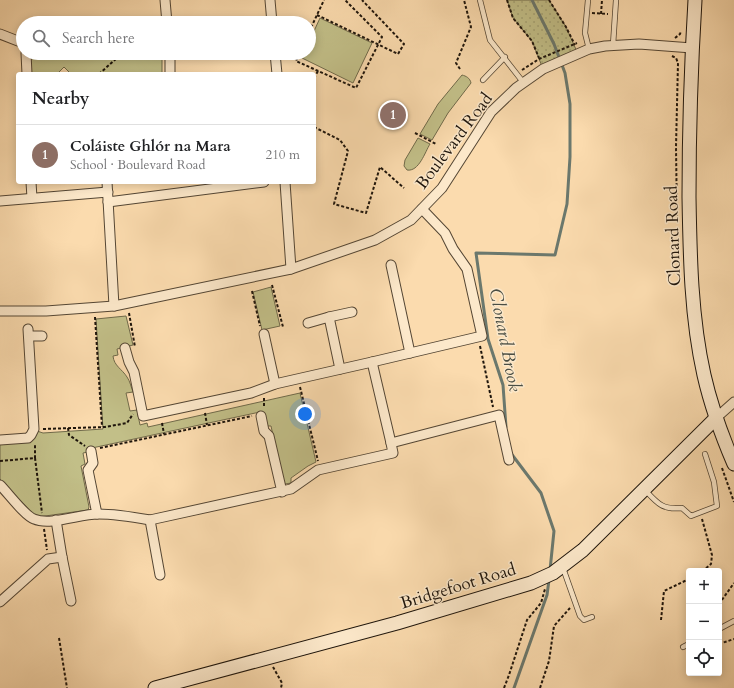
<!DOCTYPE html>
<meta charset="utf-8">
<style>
:root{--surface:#fff;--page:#f2f2f2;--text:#202124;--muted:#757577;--line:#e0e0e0;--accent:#7c3aed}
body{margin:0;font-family:Cardo,serif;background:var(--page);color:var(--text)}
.controls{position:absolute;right:12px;bottom:12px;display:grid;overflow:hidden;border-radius:4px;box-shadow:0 2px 10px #0003}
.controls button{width:36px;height:36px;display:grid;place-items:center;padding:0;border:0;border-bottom:1px solid var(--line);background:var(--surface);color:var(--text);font:20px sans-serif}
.you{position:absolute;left:305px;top:414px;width:14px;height:14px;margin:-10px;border:3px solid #fff;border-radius:50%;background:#1a73e8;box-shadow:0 0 0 6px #1a73e833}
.badge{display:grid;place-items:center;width:26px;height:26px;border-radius:50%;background:var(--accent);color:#fff;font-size:13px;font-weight:700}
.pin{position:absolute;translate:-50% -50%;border:2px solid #fff;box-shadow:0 1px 4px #0006}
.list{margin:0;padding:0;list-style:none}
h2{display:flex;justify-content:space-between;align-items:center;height:52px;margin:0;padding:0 16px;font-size:17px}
h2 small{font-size:13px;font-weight:400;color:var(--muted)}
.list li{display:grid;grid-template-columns:26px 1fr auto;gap:12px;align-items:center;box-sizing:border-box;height:60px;padding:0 16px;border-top:1px solid var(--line)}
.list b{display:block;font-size:15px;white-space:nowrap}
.list p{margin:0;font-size:13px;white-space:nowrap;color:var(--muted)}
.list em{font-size:13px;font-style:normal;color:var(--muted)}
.icon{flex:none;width:22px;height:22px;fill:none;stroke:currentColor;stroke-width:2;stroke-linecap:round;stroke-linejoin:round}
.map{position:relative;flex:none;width:734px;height:688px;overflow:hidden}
.search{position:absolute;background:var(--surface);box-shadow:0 2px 10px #0003;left:16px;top:16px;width:300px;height:44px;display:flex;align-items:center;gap:10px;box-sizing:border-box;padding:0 14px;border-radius:22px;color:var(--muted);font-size:15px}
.panel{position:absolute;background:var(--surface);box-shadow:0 2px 10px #0003;left:16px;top:72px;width:300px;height:112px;border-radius:4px}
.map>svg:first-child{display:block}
.grass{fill:#c2bf88;stroke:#706a4a}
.park{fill:url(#park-dots);stroke:#706a4a}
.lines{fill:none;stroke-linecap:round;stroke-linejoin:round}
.stream{stroke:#6b786d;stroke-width:3}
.lane-casing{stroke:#544634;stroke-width:6}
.street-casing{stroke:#544634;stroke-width:11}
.secondary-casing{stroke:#1d140b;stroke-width:15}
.path{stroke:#1d140b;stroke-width:2;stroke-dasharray:3 2;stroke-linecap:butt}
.lane{stroke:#fce8ca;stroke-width:4.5}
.street{stroke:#fce8ca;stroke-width:9}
.secondary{stroke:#fce8ca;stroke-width:13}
.labels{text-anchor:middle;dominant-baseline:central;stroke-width:3;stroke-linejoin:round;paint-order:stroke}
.street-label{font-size:17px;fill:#1d140b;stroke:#fce8ca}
.water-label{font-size:18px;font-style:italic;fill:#4a4e44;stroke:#fce8ca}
</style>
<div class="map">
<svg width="734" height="688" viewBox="0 0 734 688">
<defs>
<pattern id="park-dots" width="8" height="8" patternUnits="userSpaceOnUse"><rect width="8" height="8" fill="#c2bf88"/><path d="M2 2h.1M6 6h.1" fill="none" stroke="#a6a374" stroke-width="1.8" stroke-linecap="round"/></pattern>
</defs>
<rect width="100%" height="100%" fill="#fbdbae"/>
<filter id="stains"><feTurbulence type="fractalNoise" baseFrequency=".005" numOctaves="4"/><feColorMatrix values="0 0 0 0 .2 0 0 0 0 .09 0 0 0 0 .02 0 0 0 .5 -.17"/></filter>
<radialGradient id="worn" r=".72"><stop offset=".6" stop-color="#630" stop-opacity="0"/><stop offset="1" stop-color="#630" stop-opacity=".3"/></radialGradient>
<g class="grass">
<path d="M320 18 372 43 353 83 302 58 304 53H309V42Z"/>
<path d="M36 53C58 60 89 60 113 58 129 57 145 53 162 53V74H71L64 67 57 74H31L30 57 32 54Z"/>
<path d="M462 75C466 76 470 78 471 83L448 113 432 140 420 134 438 104Z"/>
<path d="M418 138 430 144C425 152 419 172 407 170L404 166 405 160Z"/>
<path d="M271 287 280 326 262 330 253 292Z"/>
<path d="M126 316 133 345 117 349 118 355 113 356C114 366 122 369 127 377 130 381 131 387 133 392L126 393 130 411 137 410 140 425 147 423 148 427 300 393 316 462 308 466 291 478V483L285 484 283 481 271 426H267L260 412 92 448 88 452 83 453 85 464 81 466 89 507 88 510 38 517 35 516 0 479V444L37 431 43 433 103 429 96 319Z"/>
</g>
<path class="park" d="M507 0H549L566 27 578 54 543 69 532 41 513 18Z"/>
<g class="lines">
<g class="stream">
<path d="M506 427 503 385 488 339 476 253 555 255 567 204 570 157V104L565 73 554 44 532 0"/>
<path d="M510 452 541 493 554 531 550 570"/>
<path d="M514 688 547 595 549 580"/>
</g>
<g class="lane-casing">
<g id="lane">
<path d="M480 0 490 40 523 82"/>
<path d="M588 0 585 33 589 49"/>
<path d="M613 45 616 0"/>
<path d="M483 80 505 57"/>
<path d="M646 491C658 504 663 510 682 508L691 516 717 506 714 482 705 454"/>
<path d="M563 568 580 616 584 620 592 617"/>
<path d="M719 629 734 621"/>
<path d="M683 647 689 644"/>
</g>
</g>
<g class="street-casing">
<g id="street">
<path d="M165 0 167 23"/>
<path d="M270 0 272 23"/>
<path d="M0 34 23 43"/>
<path d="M26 53 27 74"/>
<path d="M170 53V74"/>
<path d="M275 53 277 74"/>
<path d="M31 182 32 198"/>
<path d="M107 182 114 306"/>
<path d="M285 182 291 269"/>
<path d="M0 201 108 192"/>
<path d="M108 202 264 182"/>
<path d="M391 265 410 353"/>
<path d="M0 311H46L114 306 291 269 375 240 411 220 442 188 491 112 516 88 543 69 589 49 605 46 639 44 692 48"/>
<path d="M329 317 352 312"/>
<path d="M308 323 329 317 340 369"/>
<path d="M264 334 275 384"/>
<path d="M29 336H42"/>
<path d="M125 348 129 362 134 372 143 416 251 393 275 384 372 362 391 443"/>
<path d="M372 362 482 336 467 269 453 249 445 233 422 209"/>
<path d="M261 416 264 431 269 436 282 492"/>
<path d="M716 418 734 402"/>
<path d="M0 440 28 438 31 435 34 429 28 329"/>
<path d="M91 451 93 463 88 470 97 514"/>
<path d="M0 485C8 493 25 516 34 519 50 526 80 514 98 514 115 514 133 517 150 520L291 489 318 470 393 453 391 443 499 415 509 460"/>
<path d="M56 520 62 557 71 601"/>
<path d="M150 520 160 575"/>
<path d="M0 602 48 559 62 557"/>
</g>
</g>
<g class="secondary-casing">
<g id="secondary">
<path d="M695 0C691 66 689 131 689 197 690 257 691 317 704 375 711 406 722 436 734 464"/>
<path d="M155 688 397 623 531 583 553 573 583 550 716 418"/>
</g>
</g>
<g class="path">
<path d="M507 0 513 18 532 41 539 58"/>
<path d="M549 0 566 27 575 45"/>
<path d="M592 13 608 14"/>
<path d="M601 14 602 0"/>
<path d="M317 15 398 54 404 44 362 0"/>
<path d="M309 32 324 0"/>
<path d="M675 38 680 34 681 31"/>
<path d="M299 53 296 61 356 88 382 37 345 0"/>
<path d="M672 56 676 58 678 63 676 147 677 222"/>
<path d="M460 69 456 63 471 27 464 0"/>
<path d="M522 70 539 59 577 43"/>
<path d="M99 74 118 57V53"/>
<path d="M314 78 318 71"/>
<path d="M314 127 340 140 348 151 334 204 366 213 380 167 404 188"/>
<path d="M415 133 436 144"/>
<path d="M272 285 283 327"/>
<path d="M252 291 260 326"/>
<path d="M129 313 135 347"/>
<path d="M95 317 102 427"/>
<path d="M480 346 493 407"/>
<path d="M300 387 318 461"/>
<path d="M264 398V407"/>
<path d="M205 413 207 425"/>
<path d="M162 423 164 434"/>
<path d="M68 428 69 435 85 446"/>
<path d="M43 429 105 427 127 423 133 414"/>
<path d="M100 448 252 416"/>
<path d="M35 458 42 513"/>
<path d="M0 461 35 458V444"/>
<path d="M722 468 734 502"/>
<path d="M702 519 712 555 711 564 703 571"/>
<path d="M44 529 47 550"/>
<path d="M719 604 734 583"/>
<path d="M661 620 664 591 689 579"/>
<path d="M59 638 67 688"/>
<path d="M719 644 734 639"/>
<path d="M273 667 282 683 281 688"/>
<path d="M504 688 509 675 527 620 541 603 545 589"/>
<path d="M540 688 549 661 554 626 570 608"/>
</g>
<use href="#lane" class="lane"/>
<use href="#street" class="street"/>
<use href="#secondary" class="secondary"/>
</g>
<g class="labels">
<g class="street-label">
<text transform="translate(454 141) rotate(-53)">Boulevard Road</text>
<text transform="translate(673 236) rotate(-92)">Clonard Road</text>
<text transform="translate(458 586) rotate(-17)">Bridgefoot Road</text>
</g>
<g class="water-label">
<text transform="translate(505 340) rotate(79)">Clonard Brook</text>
</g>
</g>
<rect width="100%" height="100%" filter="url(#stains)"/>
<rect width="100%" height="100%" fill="url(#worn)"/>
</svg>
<div class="controls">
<button>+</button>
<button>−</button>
<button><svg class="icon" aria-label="locate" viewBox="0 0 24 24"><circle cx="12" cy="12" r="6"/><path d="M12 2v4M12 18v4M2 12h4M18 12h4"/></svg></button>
</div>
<div class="you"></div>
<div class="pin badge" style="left:393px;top:115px;background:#8d6e63">1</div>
<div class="search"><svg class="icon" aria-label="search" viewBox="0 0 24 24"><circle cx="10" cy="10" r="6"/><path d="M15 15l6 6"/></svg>Search here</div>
<section class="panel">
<h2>Nearby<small></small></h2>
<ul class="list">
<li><span class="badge" style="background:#8d6e63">1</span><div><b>Coláiste Ghlór na Mara</b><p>School · Boulevard Road</p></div><em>210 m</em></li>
</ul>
</section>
</div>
